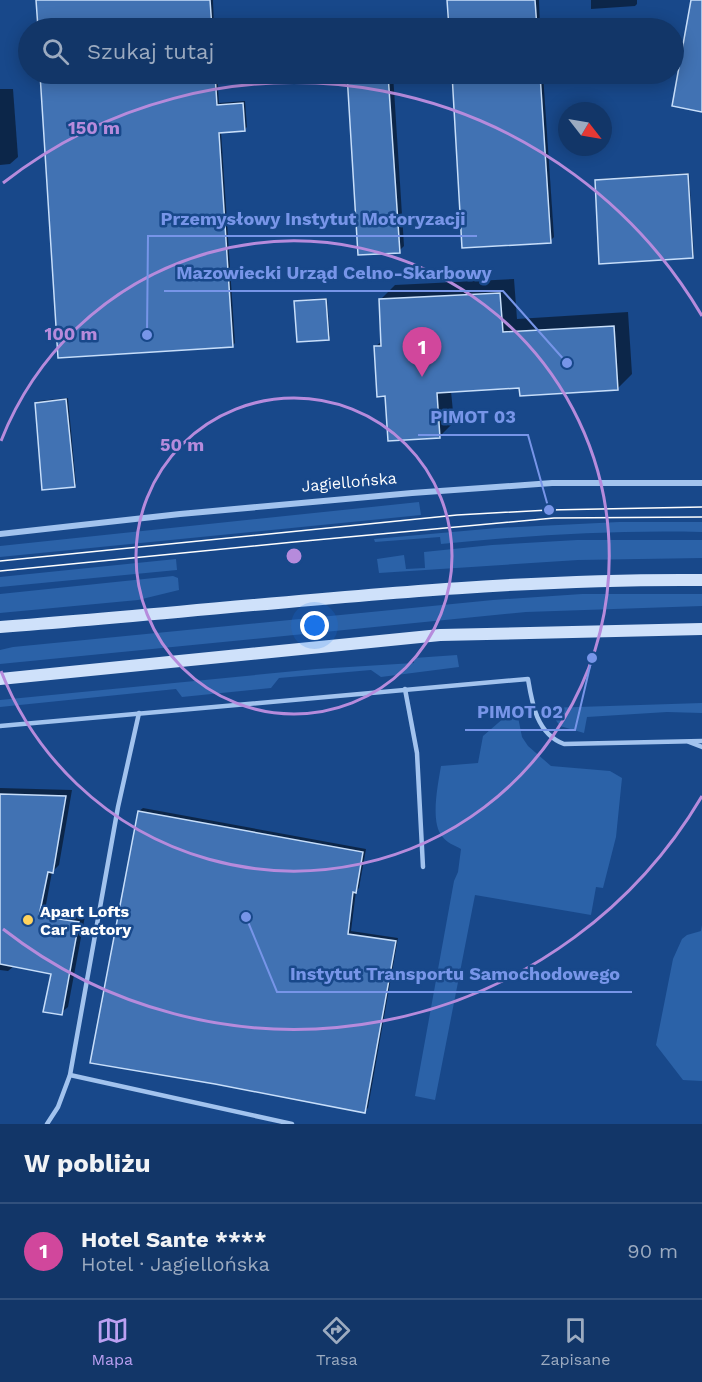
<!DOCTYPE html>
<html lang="pl">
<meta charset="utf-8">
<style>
:root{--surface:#123668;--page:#1f4171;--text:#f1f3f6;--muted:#9cabc0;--line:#31507c;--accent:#bca0f2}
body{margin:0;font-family:"Work Sans",sans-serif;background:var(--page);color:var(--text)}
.compass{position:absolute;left:558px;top:102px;width:54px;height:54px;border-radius:50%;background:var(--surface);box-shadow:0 3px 15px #0003;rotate:121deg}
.you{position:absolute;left:315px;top:626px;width:21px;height:21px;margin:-15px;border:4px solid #fff;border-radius:50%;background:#1a73e8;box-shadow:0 0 0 9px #1a73e833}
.badge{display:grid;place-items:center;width:39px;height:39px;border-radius:50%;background:var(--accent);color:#fff;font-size:20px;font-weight:700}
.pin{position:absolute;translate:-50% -50px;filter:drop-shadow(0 2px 3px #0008)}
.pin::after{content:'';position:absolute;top:32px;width:21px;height:18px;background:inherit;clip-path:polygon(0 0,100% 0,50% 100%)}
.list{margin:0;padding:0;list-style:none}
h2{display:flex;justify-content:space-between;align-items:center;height:78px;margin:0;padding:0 24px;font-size:26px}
h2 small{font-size:20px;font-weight:400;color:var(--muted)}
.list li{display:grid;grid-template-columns:39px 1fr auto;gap:18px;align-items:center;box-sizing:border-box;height:96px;padding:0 24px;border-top:2px solid var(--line)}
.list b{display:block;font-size:22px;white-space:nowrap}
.list p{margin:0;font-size:20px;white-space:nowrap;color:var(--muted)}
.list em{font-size:20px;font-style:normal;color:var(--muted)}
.icon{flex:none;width:33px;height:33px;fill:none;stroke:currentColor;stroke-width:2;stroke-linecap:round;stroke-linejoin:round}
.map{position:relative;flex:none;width:702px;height:1124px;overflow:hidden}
.search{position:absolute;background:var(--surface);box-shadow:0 3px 15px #0003;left:18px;right:18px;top:18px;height:66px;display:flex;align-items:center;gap:15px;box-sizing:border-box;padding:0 21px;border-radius:33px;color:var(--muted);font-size:22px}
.sheet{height:174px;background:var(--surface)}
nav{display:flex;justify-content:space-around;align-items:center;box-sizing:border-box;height:84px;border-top:2px solid var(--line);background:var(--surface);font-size:16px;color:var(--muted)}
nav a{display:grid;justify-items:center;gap:3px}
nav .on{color:var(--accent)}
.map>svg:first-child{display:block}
.green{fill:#2b62a8}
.shadow{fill:#0007}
.building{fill:#4172b3;stroke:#c7defa;stroke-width:1.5}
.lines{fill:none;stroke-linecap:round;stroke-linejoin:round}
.service{stroke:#a2c3ee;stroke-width:4.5}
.minor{stroke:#a2c3ee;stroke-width:6}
.secondary{stroke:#cfe1fa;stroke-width:12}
.tram{stroke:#fff;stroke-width:1.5}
.ring{fill:none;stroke:#b68bdc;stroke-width:3}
.poi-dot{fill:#ffd35e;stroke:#18488a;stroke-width:2}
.labels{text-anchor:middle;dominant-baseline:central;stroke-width:5;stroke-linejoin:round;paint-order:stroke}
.street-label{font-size:16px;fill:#fff;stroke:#18488a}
.poi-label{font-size:16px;font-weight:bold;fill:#fff;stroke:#18488a;text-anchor:start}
.centre{fill:#b68bdc;stroke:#18488a;stroke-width:3}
.ring-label{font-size:18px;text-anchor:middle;font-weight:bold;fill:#b68bdc;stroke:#18488a;stroke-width:5;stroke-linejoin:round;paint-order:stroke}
.leader{fill:none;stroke:#7795e8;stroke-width:2}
.callout-dot{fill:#7795e8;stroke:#18488a;stroke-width:2}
.callout-label{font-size:18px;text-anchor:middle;font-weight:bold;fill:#7795e8;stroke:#18488a;stroke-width:5;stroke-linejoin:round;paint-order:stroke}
</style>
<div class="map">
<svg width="702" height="1124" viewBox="0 0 702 1124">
<rect width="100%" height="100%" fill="#18488a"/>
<g class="green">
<path d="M419 502 421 515 0 557V546Z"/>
<path d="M619 522H702V532C615 530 528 535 441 544L440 537 375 542 374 539 497 528Z"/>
<path d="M577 540H702V558L578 560 379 573 377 559 404 555 406 569 425 568 424 552 492 545Z"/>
<path d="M176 559 177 570 0 587V577Z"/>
<path d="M173 576 178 578 179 590 138 600 0 613V594Z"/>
<path d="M582 594H702V606L526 612 0 664V650L13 647 493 600Z"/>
<path d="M457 655 459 667 381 677 371 670 279 678 271 688 261 689 182 697 176 689 0 707V700L316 669 414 663V658Z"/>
<path d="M702 703V713L667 712 587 717 584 733 560 726 547 708Z"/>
<path d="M505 717H518L522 737 528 746 551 766 610 771 622 778 616 837 603 888 596 887 591 915 475 895 435 1100 415 1096 454 881 458 872 461 849C454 845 447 843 442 836 430 822 438 784 441 766L478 763 483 736Z"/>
<path d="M702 925V1081L683 1080 656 1045 673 959 682 939 687 935 701 931Z"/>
</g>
<g class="shadow">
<path d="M37 0H213L214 28H39Z"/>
<path d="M449 0H539L540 28H450Z"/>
<path d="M591 0H637V4L635 6 591 9Z"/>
<path d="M389 20 390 28H345L350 23Z"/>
<path d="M42 74H217L219 103 245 101 247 127 245 129 221 131 235 343 232 346 60 356Z"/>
<path d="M348 74H393L404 246 399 251 360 254Z"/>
<path d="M453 74H543L554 237 550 241 464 247Z"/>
<path d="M0 89H13L18 157 10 164 0 165Z"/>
<path d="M689 173 694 255 692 257 596 181 598 179Z"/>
<path d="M514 279 517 319 628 312 632 374 618 388 520 386 451 391 454 422 439 437 387 395 375 347 383 340 380 300 395 285Z"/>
<path d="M327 298 330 336 328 338 296 302 298 300Z"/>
<path d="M68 398 76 484 74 486 36 403 38 401Z"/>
<path d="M0 788 72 790 59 865 52 872 45 910 85 916 68 1007 61 1013 52 973 14 966 8 971 0 970Z"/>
<path d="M143 808 366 849 359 888 356 891 351 931 398 938 368 1108 364 1111 139 811Z"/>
</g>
<g class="building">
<path d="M36 0H210L212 28H38Z"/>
<path d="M447 0H535L537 28H449Z"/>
<path d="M691 0H702V112L672 106Z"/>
<path d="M40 74H215L217 105 243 103 245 131 219 133 233 347 58 358Z"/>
<path d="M347 74H388L400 253 358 255Z"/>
<path d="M452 74H540L551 243 462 248Z"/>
<path d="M688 174 693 258 599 264 595 180Z"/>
<path d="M500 293 503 332 614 326 618 390 520 396 519 388 437 393 440 438 388 441 385 396 377 397 374 346H381L379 299Z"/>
<path d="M326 299 329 340 297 342 294 301Z"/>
<path d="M66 399 75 487 42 490 35 403Z"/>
<path d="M0 794 66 796 53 873 48 872 39 916 79 922 62 1015 43 1012 51 974 0 964Z"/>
<path d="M138 811 363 852 356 893 353 892 348 934 396 941 365 1113 215 1084 90 1063Z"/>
</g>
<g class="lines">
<g class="service">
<path d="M405 689 417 753 423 867"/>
<path d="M0 726 528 679C532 704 537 734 564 744L702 741"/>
<path d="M689 742 702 747"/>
<path d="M70 1075 292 1124"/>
<path d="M47 1124 58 1107 70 1075 118 807 139 713"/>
</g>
<path class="minor" d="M0 534 180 514 412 493 552 483H702"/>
<g class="secondary">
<path d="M0 627C234 610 467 578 702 580"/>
<path d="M0 679 440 635 702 629"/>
</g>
<g class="tram">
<path d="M0 561 457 515 549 510 702 507"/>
<path d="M0 571 294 542 554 518 702 517"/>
</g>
</g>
<g class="ring">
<circle cx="294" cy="556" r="158"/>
<path d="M1 441A315 315 0 1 1 1 671"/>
<path d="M702 796A473 473 0 0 1 3 929M3 183A473 473 0 0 1 702 316"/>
</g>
<circle class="poi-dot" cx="28" cy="920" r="6"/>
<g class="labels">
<g class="street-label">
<text transform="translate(349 482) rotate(-5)">Jagiellońska</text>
</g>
<g class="poi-label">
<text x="40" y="911">Apart Lofts<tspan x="40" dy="18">Car Factory</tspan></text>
</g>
</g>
<circle cx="294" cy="556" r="9" class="centre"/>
<g class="ring-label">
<text x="94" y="134">150 m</text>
<text x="71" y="340">100 m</text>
<text x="182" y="451">50 m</text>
</g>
<path class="leader" d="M147 335L148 236H477M567 363L503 291H164M549 510L528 435H418M592 658L575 730H465M246 917L277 992H632"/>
<g class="callout-dot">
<circle cx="147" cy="335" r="6"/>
<circle cx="567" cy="363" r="6"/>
<circle cx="549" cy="510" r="6"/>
<circle cx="592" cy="658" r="6"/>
<circle cx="246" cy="917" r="6"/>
</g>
<g class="callout-label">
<text x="313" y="225">Przemysłowy Instytut Motoryzacji</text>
<text x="334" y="279">Mazowiecki Urząd Celno-Skarbowy</text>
<text x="473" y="423">PIMOT 03</text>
<text x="520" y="718">PIMOT 02</text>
<text x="455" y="980">Instytut Transportu Samochodowego</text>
</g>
</svg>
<svg class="compass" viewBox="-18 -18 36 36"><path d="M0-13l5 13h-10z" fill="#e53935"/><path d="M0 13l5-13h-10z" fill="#9cabc0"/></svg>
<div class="you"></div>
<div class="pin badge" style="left:422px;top:377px;background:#d1479c">1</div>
<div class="search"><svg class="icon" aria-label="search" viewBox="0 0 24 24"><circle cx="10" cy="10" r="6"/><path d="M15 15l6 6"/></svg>Szukaj tutaj</div>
</div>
<section class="sheet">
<h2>W pobliżu<small></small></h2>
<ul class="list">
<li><span class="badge" style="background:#d1479c">1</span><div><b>Hotel Sante ****</b><p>Hotel · Jagiellońska</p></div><em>90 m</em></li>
</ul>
</section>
<nav>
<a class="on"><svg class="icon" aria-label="map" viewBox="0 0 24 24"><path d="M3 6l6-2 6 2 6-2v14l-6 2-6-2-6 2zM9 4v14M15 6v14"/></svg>Mapa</a>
<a><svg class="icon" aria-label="directions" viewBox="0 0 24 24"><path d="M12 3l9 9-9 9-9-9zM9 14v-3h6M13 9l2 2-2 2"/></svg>Trasa</a>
<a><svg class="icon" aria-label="saved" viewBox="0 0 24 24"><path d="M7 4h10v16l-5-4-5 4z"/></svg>Zapisane</a>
</nav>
